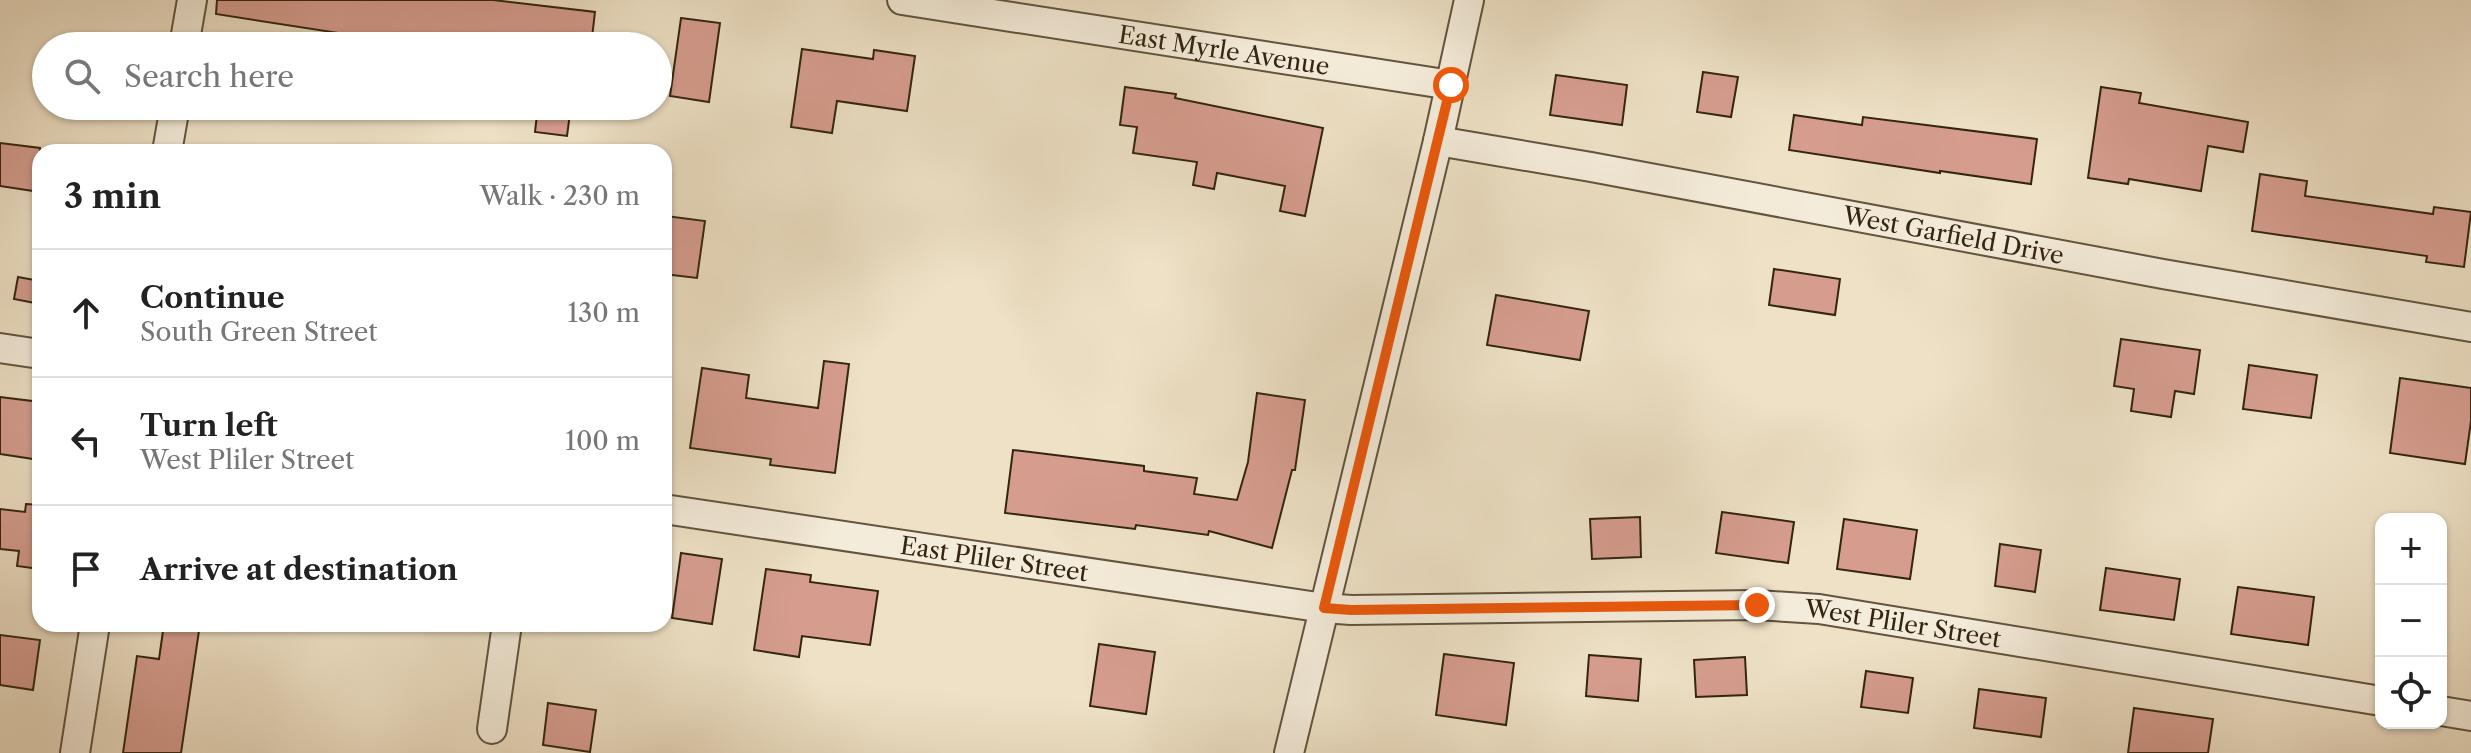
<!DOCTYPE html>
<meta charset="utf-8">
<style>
:root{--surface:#fff;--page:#f6f6f6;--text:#222;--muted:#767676;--line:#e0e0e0}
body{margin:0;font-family:"Libre Caslon Text",serif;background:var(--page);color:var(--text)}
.controls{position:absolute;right:24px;bottom:24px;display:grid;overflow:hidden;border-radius:16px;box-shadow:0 2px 6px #0004}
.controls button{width:72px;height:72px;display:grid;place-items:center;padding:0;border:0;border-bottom:2px solid var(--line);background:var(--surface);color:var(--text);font:40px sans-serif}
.stop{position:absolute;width:24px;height:24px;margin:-18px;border:6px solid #ea580c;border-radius:50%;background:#fff}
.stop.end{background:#ea580c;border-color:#fff;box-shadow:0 2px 8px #0008}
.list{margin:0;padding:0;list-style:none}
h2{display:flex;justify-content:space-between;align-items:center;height:104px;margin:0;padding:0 32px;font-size:34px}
h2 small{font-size:26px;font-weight:400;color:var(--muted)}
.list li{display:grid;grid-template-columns:52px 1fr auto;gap:24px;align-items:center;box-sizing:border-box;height:128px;padding:0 32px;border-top:2px solid var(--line)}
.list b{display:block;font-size:30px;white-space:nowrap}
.list p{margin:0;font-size:26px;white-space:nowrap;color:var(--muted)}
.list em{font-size:26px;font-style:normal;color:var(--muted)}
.icon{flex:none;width:44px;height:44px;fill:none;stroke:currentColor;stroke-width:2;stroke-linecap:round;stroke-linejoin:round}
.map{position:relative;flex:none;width:2471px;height:753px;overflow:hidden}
.search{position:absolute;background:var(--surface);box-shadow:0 2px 6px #0004;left:32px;top:32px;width:640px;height:88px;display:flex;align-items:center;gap:20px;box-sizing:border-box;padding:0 28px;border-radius:44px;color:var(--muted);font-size:30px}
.panel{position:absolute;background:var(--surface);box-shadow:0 2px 6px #0004;left:32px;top:144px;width:640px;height:488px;border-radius:24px}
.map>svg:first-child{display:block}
.building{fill:#d69d8f;stroke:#332511;stroke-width:2}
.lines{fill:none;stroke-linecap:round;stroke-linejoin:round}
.minor-casing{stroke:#62543e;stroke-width:32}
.minor{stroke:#f4ecda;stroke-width:28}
.route{stroke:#ea580c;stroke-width:10}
.labels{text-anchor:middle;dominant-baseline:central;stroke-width:6;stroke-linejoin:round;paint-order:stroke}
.street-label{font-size:24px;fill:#332511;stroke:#f4ecda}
</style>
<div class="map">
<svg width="2471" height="753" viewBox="0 0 2471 753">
<rect width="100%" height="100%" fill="#eee1c6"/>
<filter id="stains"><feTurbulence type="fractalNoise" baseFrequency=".0025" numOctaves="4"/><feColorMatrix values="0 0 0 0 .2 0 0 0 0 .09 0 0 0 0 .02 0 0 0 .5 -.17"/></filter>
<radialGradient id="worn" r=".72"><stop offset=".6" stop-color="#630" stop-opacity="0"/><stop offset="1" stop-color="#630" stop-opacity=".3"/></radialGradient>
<g class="building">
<path d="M217 0H493L595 12 591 46H475L406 36 404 46H357L358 36 216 14Z"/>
<path d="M681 18 720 23 709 102 670 96Z"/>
<path d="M802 49 873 59 874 50 915 56 907 111 837 101 832 133 791 127Z"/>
<path d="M1703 72 1738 77 1731 117 1697 112Z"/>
<path d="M1556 75 1627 85 1622 125 1550 115Z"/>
<path d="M1125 87 1176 94 1175 98 1323 128 1305 216 1280 211 1285 186 1217 173 1214 189 1193 185 1197 162 1133 153 1137 127 1120 125Z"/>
<path d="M2101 87 2141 93 2139 103 2248 122 2243 152 2208 146 2201 191 2129 179 2128 184 2088 178Z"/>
<path d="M538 106H571L567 136 535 132Z"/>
<path d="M1794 115 1862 125 1863 117 2037 139 2031 184 1940 171V173L1789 150Z"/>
<path d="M0 143 40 148V192L0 186Z"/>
<path d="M2260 174 2307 181 2305 196 2433 214 2434 207 2471 212 2464 267 2426 262 2427 256 2252 231Z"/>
<path d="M666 216 705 221 697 278 664 274Z"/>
<path d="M1774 269 1840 279 1835 315 1769 305Z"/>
<path d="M18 277 40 281V304L14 299Z"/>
<path d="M1496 295 1589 311 1580 360 1487 345Z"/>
<path d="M2121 339 2200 350 2194 394 2175 391 2171 417 2131 411 2134 389 2114 386Z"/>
<path d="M824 361 849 364 835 473 770 465 771 459 690 448 702 368 749 375 746 398 818 408Z"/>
<path d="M2249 365 2317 375 2311 418 2243 409Z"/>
<path d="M2400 378 2471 388V421L2465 464 2390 453Z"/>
<path d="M1257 393 1305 400 1295 470H1292L1272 548 1209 531 1208 535 1136 525 1135 529 1005 513 1013 450 1144 466V471L1197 478 1194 494 1237 500 1248 462Z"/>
<path d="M0 397 40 402V460L0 454Z"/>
<path d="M26 504 40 505V569L17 566 19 551 0 549V509L25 512Z"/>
<path d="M1722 512 1794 522 1788 563 1716 553Z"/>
<path d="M1640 517 1641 557 1592 559 1590 519Z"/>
<path d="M1844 519 1917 530 1910 579 1837 569Z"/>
<path d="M2000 544 2041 550 2035 592 1995 586Z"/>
<path d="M681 553 722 559 712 624 672 618Z"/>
<path d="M2106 568 2180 579 2174 620 2100 610Z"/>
<path d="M766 569 811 575 810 582 878 591 870 645 802 636 799 657 754 650Z"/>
<path d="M2238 587 2314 597 2308 645 2231 634Z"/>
<path d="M164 624H200L181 753H123L137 656 159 659Z"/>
<path d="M0 635 40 640 33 690 0 685Z"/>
<path d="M1099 644 1155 652 1146 714 1090 706Z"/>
<path d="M1444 654 1514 663 1506 725 1436 715Z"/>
<path d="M1589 655 1641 659 1638 701 1586 696Z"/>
<path d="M1745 657 1747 695 1696 697 1694 660Z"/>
<path d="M1866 671 1913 678 1908 713 1861 707Z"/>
<path d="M1979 689 2046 698 2041 737 1974 728Z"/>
<path d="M548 703 596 710 590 752 543 745Z"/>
<path d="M2134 708 2213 719 2208 753H2128Z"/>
</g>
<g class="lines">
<g class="minor-casing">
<g id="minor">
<path id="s1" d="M902 0 1451 85"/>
<path d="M184 46 192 0"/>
<path id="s2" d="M1438 141 1591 167 2163 274 2471 327"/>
<path d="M167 152 175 106"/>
<path d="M0 348 40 354"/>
<path id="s3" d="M664 509 1324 608 1351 610 1757 605 1819 609 2381 701"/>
<path d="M2441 711 2471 716"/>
<path d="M492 729 507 624"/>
<path d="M75 753 95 624"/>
<path d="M1289 753 1438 141 1469 0"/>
</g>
</g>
<use href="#minor" class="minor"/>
</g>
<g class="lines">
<path class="route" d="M1451 85 1324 608 1351 610 1757 605"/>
</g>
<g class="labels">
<g class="street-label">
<text stroke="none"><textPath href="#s1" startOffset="326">East Myrle Avenue</textPath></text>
<text stroke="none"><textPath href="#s2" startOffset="524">West Garfield Drive</textPath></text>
<text stroke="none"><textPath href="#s3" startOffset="334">East Pliler Street</textPath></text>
<text stroke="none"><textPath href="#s3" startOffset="1248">West Pliler Street</textPath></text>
</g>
</g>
<rect width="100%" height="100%" filter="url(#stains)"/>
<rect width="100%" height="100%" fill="url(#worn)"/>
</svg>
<div class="controls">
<button>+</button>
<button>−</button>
<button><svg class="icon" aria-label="locate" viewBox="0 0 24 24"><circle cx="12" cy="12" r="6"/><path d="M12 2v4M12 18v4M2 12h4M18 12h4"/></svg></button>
</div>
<div class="stop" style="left:1451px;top:85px"></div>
<div class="stop end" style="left:1757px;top:605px"></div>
<div class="search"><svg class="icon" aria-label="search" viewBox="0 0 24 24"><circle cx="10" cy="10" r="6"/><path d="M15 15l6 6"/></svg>Search here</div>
<section class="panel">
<h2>3 min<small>Walk · 230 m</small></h2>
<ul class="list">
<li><svg class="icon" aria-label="ahead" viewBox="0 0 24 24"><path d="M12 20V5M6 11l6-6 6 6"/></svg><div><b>Continue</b><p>South Green Street</p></div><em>130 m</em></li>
<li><svg class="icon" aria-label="left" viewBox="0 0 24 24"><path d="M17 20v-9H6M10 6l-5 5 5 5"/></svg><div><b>Turn left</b><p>West Pliler Street</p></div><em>100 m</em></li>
<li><svg class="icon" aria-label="arrive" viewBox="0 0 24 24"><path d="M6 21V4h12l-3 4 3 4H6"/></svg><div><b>Arrive at destination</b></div></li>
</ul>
</section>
</div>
